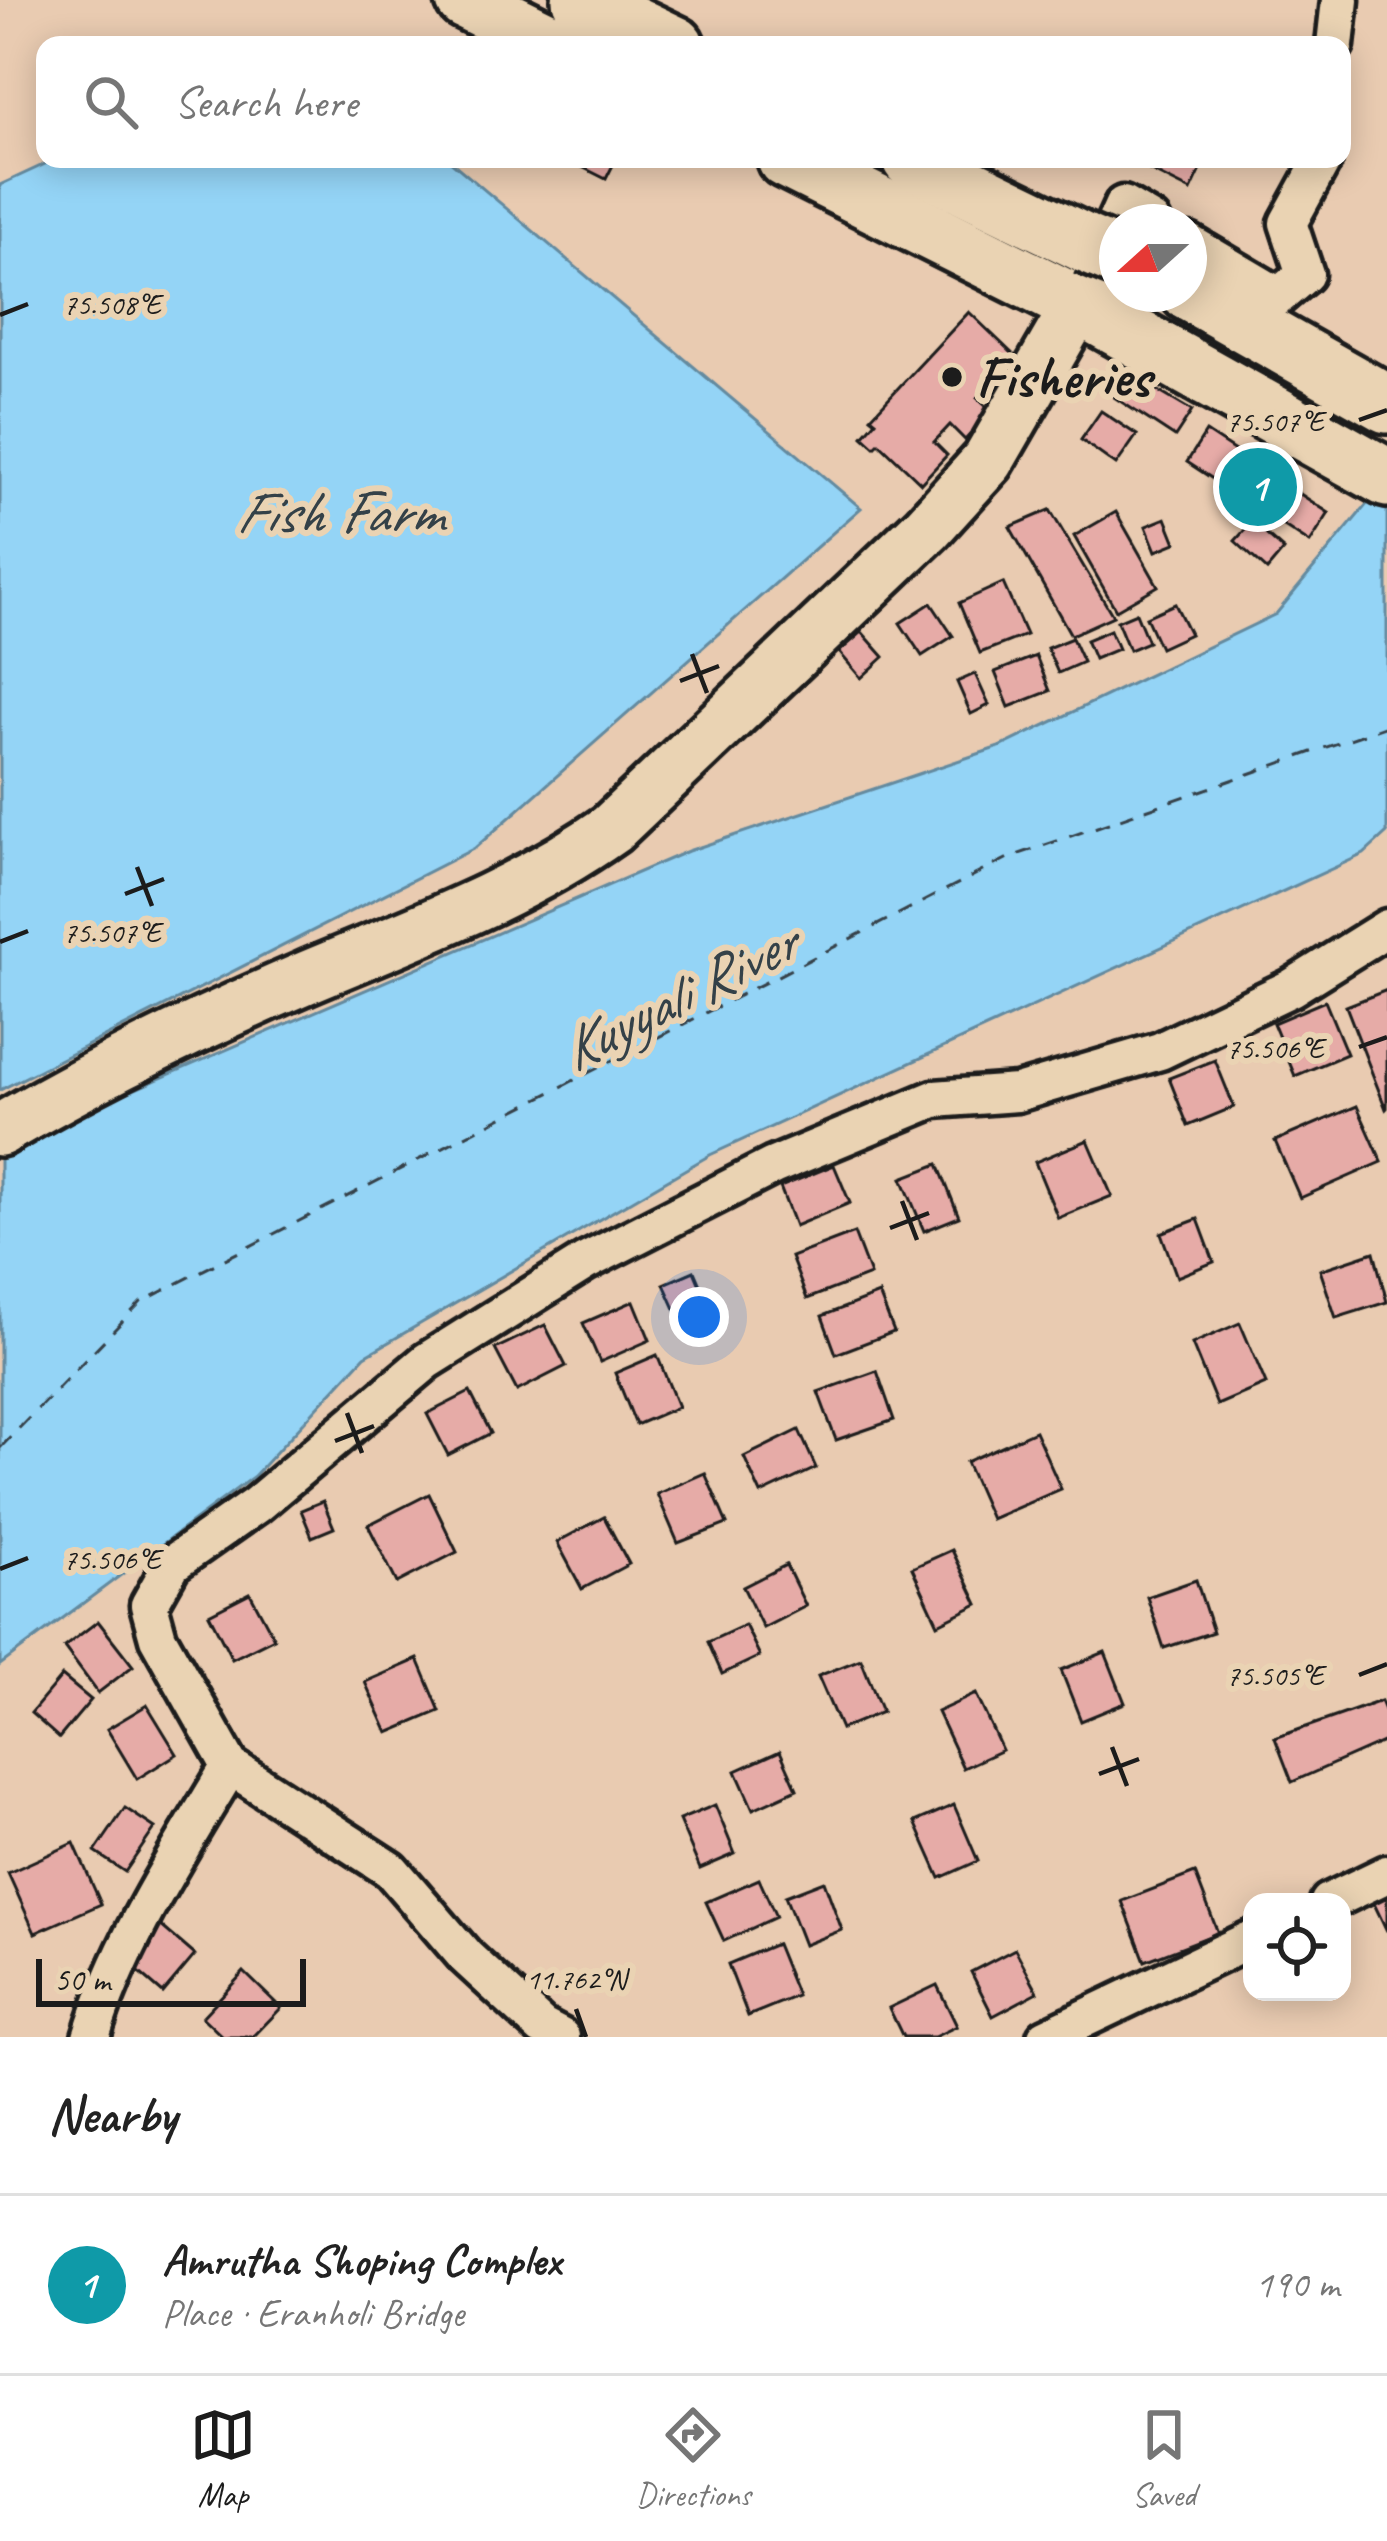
<!DOCTYPE html>
<meta charset="utf-8">
<style>
:root{--surface:#fff;--page:#f2f2f2;--text:#222;--muted:#767676;--line:#e0e0e0;--accent:#1c1c1c}
body{margin:0;font-family:Caveat,sans-serif;background:var(--page);color:var(--text)}
.controls{position:absolute;right:36px;bottom:36px;display:grid;overflow:hidden;border-radius:24px;box-shadow:0 6px 30px #0003}
.controls button{width:108px;height:108px;display:grid;place-items:center;padding:0;border:0;border-bottom:3px solid var(--line);background:var(--surface);color:var(--text);font:60px sans-serif}
.compass{position:absolute;left:1099px;top:204px;width:108px;height:108px;border-radius:50%;background:var(--surface);box-shadow:0 6px 30px #0003;rotate:249deg}
.scale{position:absolute;left:36px;bottom:30px;width:270px;box-sizing:border-box;padding-left:12px;border:6px solid #1c1c1c;border-top:0;font-size:33px;line-height:42px;white-space:nowrap;color:#1c1c1c;-webkit-text-stroke:9px #ead3b3;paint-order:stroke}
.you{position:absolute;left:699px;top:1317px;width:42px;height:42px;margin:-30px;border:9px solid #fff;border-radius:50%;background:#1a73e8;box-shadow:0 0 0 18px #1a73e833}
.badge{display:grid;place-items:center;width:78px;height:78px;border-radius:50%;background:var(--accent);color:#fff;font-size:39px;font-weight:700}
.pin{position:absolute;translate:-50% -50%;border:6px solid #fff;box-shadow:0 3px 12px #0006}
.list{margin:0;padding:0;list-style:none}
h2{display:flex;justify-content:space-between;align-items:center;height:156px;margin:0;padding:0 48px;font-size:51px}
h2 small{font-size:39px;font-weight:400;color:var(--muted)}
.list li{display:grid;grid-template-columns:78px 1fr auto;gap:36px;align-items:center;box-sizing:border-box;height:180px;padding:0 48px;border-top:3px solid var(--line)}
.list b{display:block;font-size:45px;white-space:nowrap}
.list p{margin:0;font-size:39px;white-space:nowrap;color:var(--muted)}
.list em{font-size:39px;font-style:normal;color:var(--muted)}
.icon{flex:none;width:66px;height:66px;fill:none;stroke:currentColor;stroke-width:2;stroke-linecap:round;stroke-linejoin:round}
.map{position:relative;flex:none;width:1387px;height:2037px;overflow:hidden}
.search{position:absolute;background:var(--surface);box-shadow:0 6px 30px #0003;left:36px;right:36px;top:36px;height:132px;display:flex;align-items:center;gap:30px;box-sizing:border-box;padding:0 42px;border-radius:24px;color:var(--muted);font-size:45px}
.sheet{height:336px;background:var(--surface)}
nav{display:flex;justify-content:space-around;align-items:center;box-sizing:border-box;height:168px;border-top:3px solid var(--line);background:var(--surface);font-size:33px;color:var(--muted)}
nav a{display:grid;justify-items:center;gap:6px}
nav .on{color:var(--accent)}
.map>svg:first-child{display:block}
.water{fill:#94d4f6;stroke:#648a9f;stroke-width:3}
.lines{fill:none;stroke-linecap:round;stroke-linejoin:round}
.ferry{stroke:#344148;stroke-width:3;stroke-dasharray:15 12;stroke-linecap:butt}
.building{fill:#e6aba7;stroke:#1c1c1c;stroke-width:3}
.minor-casing{stroke:#1c1c1c;stroke-width:45}
.secondary-casing{stroke:#1c1c1c;stroke-width:60}
.primary-casing{stroke:#1c1c1c;stroke-width:66}
.minor{stroke:#ead3b3;stroke-width:36}
.secondary{stroke:#ead3b3;stroke-width:51}
.primary{stroke:#ead3b3;stroke-width:57}
.primary-bridge-casing{stroke:#1c1c1c;stroke-width:66;stroke-linecap:butt}
.primary-bridge{stroke:#ead3b3;stroke-width:57}
.ticks{fill:none;stroke:#1c1c1c;stroke-width:4.5}
.poi-dot{fill:#1c1c1c;stroke:#ead3b3;stroke-width:4.5}
.labels{text-anchor:middle;dominant-baseline:central;stroke-width:12;stroke-linejoin:round;paint-order:stroke}
.poi-label{font-size:57px;font-weight:bold;fill:#1c1c1c;stroke:#ead3b3;text-anchor:start}
.water-label{font-size:60px;font-style:italic;fill:#344148;stroke:#ead3b3}
.ticks-label{font-size:30px;text-anchor:middle;fill:#1c1c1c;stroke:#ead3b3;stroke-width:12;stroke-linejoin:round;paint-order:stroke}
</style>
<div class="map">
<svg width="1387" height="2037" viewBox="0 0 1387 2037">
<rect width="100%" height="100%" fill="#e9cbb1"/>
<filter id="ink" filterUnits="userSpaceOnUse"><feTurbulence type="fractalNoise" baseFrequency=".00833" numOctaves="2"/><feDisplacementMap in="SourceGraphic" scale="24" xChannelSelector="R" yChannelSelector="G"/><feConvolveMatrix kernelMatrix="1 2 1 2 8 2 1 2 1" color-interpolation-filters="sRGB"/></filter>
<g filter="url(#ink)">
<g class="water">
<path d="M56 159H448L861 508 475 848 0 1090V185Z"/>
<path d="M1387 480V833L1364 854 710 1155 365 1356 254 1476 0 1665V1152L17 1140 688 851 1002 746 1276 614Z"/>
</g>
<g class="lines">
<path class="ferry" d="M0 1448 141 1302 1008 858 1387 726"/>
</g>
<g class="building">
<path d="M566 159H616L606 179Z"/>
<path d="M1127 159H1206L1191 191Z"/>
<path d="M969 312 1015 356 977 398 991 411 965 440 950 425 934 442 947 455 921 483 879 443 875 447 863 436 876 421 871 417Z"/>
<path d="M1129 374 1192 411 1175 437 1114 397Z"/>
<path d="M1101 411 1137 435 1116 465 1081 440Z"/>
<path d="M1206 432 1329 513 1310 543 1187 462Z"/>
<path d="M1050 510 1113 616 1071 635 1010 527Z"/>
<path d="M1116 512 1158 586 1116 610 1074 536Z"/>
<path d="M1166 518 1176 543 1156 551 1146 526Z"/>
<path d="M1252 522 1284 550 1267 570 1235 541Z"/>
<path d="M1003 583 1026 635 980 653 959 603Z"/>
<path d="M931 603 953 636 922 656 900 623Z"/>
<path d="M1175 604 1190 634 1160 648 1146 617Z"/>
<path d="M1136 613 1148 642 1129 650 1117 621Z"/>
<path d="M1110 630 1118 649 1094 659 1086 640Z"/>
<path d="M862 632 884 657 861 678 839 652Z"/>
<path d="M1072 638 1083 662 1058 673 1047 648Z"/>
<path d="M1036 656 1050 691 1009 707 995 672Z"/>
<path d="M975 674 989 705 971 714 957 682Z"/>
<path d="M1387 990V1108L1386 1109 1346 1006Z"/>
<path d="M1325 1001 1347 1054 1295 1076 1273 1023Z"/>
<path d="M1215 1060 1234 1107 1188 1126 1169 1078Z"/>
<path d="M1357 1106 1382 1162 1300 1198 1275 1141Z"/>
<path d="M1088 1140 1112 1196 1058 1218 1035 1162Z"/>
<path d="M938 1164 959 1217 924 1231 902 1178Z"/>
<path d="M834 1165 850 1203 795 1226 780 1187Z"/>
<path d="M1198 1219 1214 1262 1177 1277 1161 1233Z"/>
<path d="M854 1233 870 1275 807 1299 791 1257Z"/>
<path d="M1374 1252 1387 1302 1336 1318 1320 1270Z"/>
<path d="M694 1271 710 1309 681 1322 664 1284Z"/>
<path d="M879 1294 894 1332 836 1354 822 1316Z"/>
<path d="M634 1301 650 1340 600 1362 583 1323Z"/>
<path d="M1240 1323 1266 1384 1217 1405 1192 1344Z"/>
<path d="M545 1325 566 1366 517 1391 495 1349Z"/>
<path d="M657 1355 678 1407 636 1425 615 1373Z"/>
<path d="M877 1371 894 1420 836 1440 818 1392Z"/>
<path d="M470 1392 491 1433 448 1455 427 1414Z"/>
<path d="M799 1430 816 1468 761 1494 744 1457Z"/>
<path d="M1035 1431 1061 1489 991 1519 966 1462Z"/>
<path d="M705 1473 727 1524 678 1543 657 1494Z"/>
<path d="M429 1494 457 1552 397 1583 368 1525Z"/>
<path d="M323 1501 334 1528 312 1537 301 1510Z"/>
<path d="M604 1517 629 1564 582 1589 557 1542Z"/>
<path d="M952 1550 978 1604 938 1624 912 1568Z"/>
<path d="M786 1565 806 1606 763 1628 743 1587Z"/>
<path d="M1196 1580 1213 1632 1164 1648 1147 1597Z"/>
<path d="M250 1593 274 1638 232 1659 209 1614Z"/>
<path d="M98 1621 133 1666 98 1693 64 1647Z"/>
<path d="M745 1625 760 1656 722 1674 708 1642Z"/>
<path d="M1105 1652 1125 1703 1081 1721 1061 1670Z"/>
<path d="M418 1659 440 1711 388 1733 365 1682Z"/>
<path d="M861 1659 882 1712 841 1729 818 1676Z"/>
<path d="M62 1676 91 1700 59 1738 31 1713Z"/>
<path d="M976 1694 1002 1750 963 1768 937 1712Z"/>
<path d="M1381 1701 1387 1715V1740L1292 1782 1275 1738Z"/>
<path d="M147 1705 177 1754 137 1779 107 1729Z"/>
<path d="M780 1751 797 1789 753 1809 736 1771Z"/>
<path d="M715 1805 735 1854 700 1869 679 1820Z"/>
<path d="M954 1805 978 1861 940 1878 915 1822Z"/>
<path d="M125 1808 155 1828 125 1872 95 1852Z"/>
<path d="M74 1843 101 1904 35 1933 8 1873Z"/>
<path d="M1195 1873 1218 1933 1145 1961 1122 1901Z"/>
<path d="M759 1879 776 1917 724 1941 706 1902Z"/>
<path d="M1387 1880V1931L1367 1889Z"/>
<path d="M824 1881 842 1930 804 1945 785 1896Z"/>
<path d="M159 1924 195 1955 163 1993 126 1961Z"/>
<path d="M776 1944 797 1996 748 2016 728 1964Z"/>
<path d="M1015 1949 1038 1992 993 2016 971 1972Z"/>
<path d="M244 1972 281 2008 253 2037H223L202 2017Z"/>
<path d="M937 1985 957 2026 934 2037H903L889 2008Z"/>
</g>
<g class="lines">
<g class="minor-casing">
<g id="minor">
<path d="M1335 45 1340 0"/>
<path d="M1189 243 1279 296 1305 274 1288 223 1323 159"/>
<path d="M1078 305 1123 205 1152 222"/>
<path d="M1329 1902 1387 1874"/>
<path d="M91 2037C120 1941 179 1852 230 1766"/>
<path d="M561 2037 542 2027 466 1957 391 1870 230 1766 158 1638 149 1605 172 1564 256 1505 427 1361 585 1262 773 1166 934 1099 1017 1093 1160 1051 1291 988 1387 928"/>
<path d="M1046 2037 1252 1939"/>
</g>
</g>
<g class="secondary-casing">
<path id="secondary" d="M0 1130C99 1072 200 1023 305 978 409 934 518 895 611 829L927 528 988 461 1078 305"/>
</g>
<g class="primary-casing">
<g id="primary">
<path d="M465 0 556 45"/>
<path d="M581 0 675 45"/>
<path d="M786 159 1078 305 1387 478"/>
<path d="M911 159 1086 244"/>
<path d="M1189 292 1387 404"/>
</g>
</g>
<use href="#minor" class="minor"/>
<use href="#secondary" class="secondary"/>
<use href="#primary" class="primary"/>
<g class="primary-bridge-casing">
<path id="primary-bridge" d="M1086 244 1117 257"/>
</g>
<use href="#primary-bridge" class="primary-bridge"/>
</g>
</g>
<path class="ticks" d="M0 315 28 304M1359 420 1387 410M692 654 707 693M680 681 719 666M137 867 152 906M125 894 164 879M0 942 28 931M1359 1047 1387 1037M902 1201 917 1240M890 1228 929 1213M347 1413 362 1453M335 1441 374 1426M0 1569 28 1558M1359 1675 1387 1664M1112 1747 1127 1786M1099 1774 1139 1759M576 2009 586 2037"/>
<circle class="poi-dot" cx="952" cy="377" r="12"/>
<g class="labels">
<g class="poi-label">
<text x="976" y="377">Fisheries</text>
</g>
<g class="water-label">
<text x="339" y="512">Fish Farm</text>
<text transform="translate(678 996) rotate(-27)">Kuyyali River</text>
</g>
</g>
<g class="ticks-label">
<text x="112" y="314">75.508°E</text>
<text x="1275" y="431">75.507°E</text>
<text x="112" y="942">75.507°E</text>
<text x="1275" y="1058">75.506°E</text>
<text x="112" y="1569">75.506°E</text>
<text x="1275" y="1685">75.505°E</text>
<text x="576" y="1989">11.762°N</text>
</g>
</svg>
<div class="controls">
<button><svg class="icon" aria-label="locate" viewBox="0 0 24 24"><circle cx="12" cy="12" r="6"/><path d="M12 2v4M12 18v4M2 12h4M18 12h4"/></svg></button>
</div>
<svg class="compass" viewBox="-18 -18 36 36"><path d="M0-13l5 13h-10z" fill="#e53935"/><path d="M0 13l5-13h-10z" fill="#767676"/></svg>
<div class="scale">50 m</div>
<div class="you"></div>
<div class="pin badge" style="left:1258px;top:487px;background:#0f9aa8">1</div>
<div class="search"><svg class="icon" aria-label="search" viewBox="0 0 24 24"><circle cx="10" cy="10" r="6"/><path d="M15 15l6 6"/></svg>Search here</div>
</div>
<section class="sheet">
<h2>Nearby<small></small></h2>
<ul class="list">
<li><span class="badge" style="background:#0f9aa8">1</span><div><b>Amrutha Shoping Complex</b><p>Place · Eranholi Bridge</p></div><em>190 m</em></li>
</ul>
</section>
<nav>
<a class="on"><svg class="icon" aria-label="map" viewBox="0 0 24 24"><path d="M3 6l6-2 6 2 6-2v14l-6 2-6-2-6 2zM9 4v14M15 6v14"/></svg>Map</a>
<a><svg class="icon" aria-label="directions" viewBox="0 0 24 24"><path d="M12 3l9 9-9 9-9-9zM9 14v-3h6M13 9l2 2-2 2"/></svg>Directions</a>
<a><svg class="icon" aria-label="saved" viewBox="0 0 24 24"><path d="M7 4h10v16l-5-4-5 4z"/></svg>Saved</a>
</nav>
